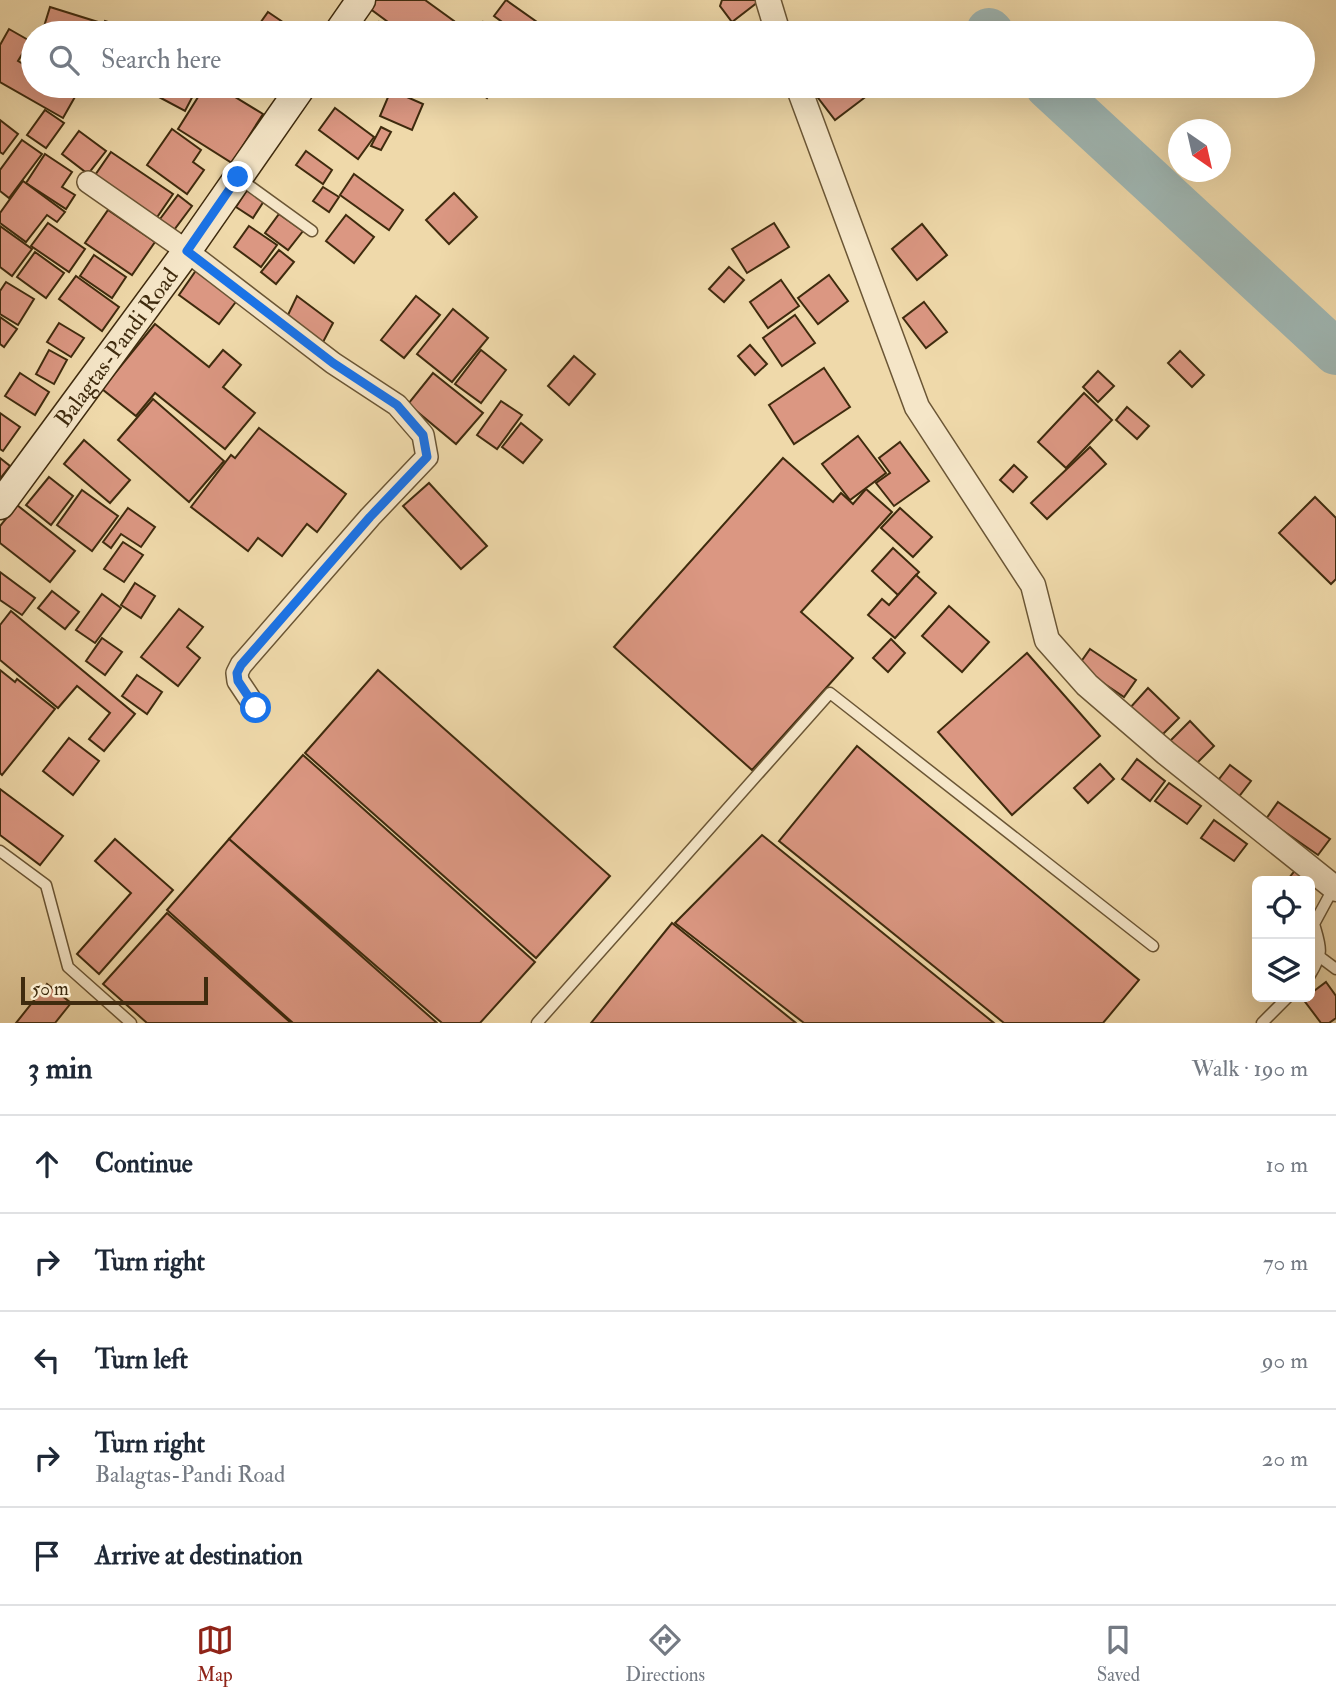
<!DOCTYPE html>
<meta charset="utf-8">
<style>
:root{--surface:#fff;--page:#f2f2f3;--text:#1f2937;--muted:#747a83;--line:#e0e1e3;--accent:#8f2418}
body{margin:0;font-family:"IM FELL Double Pica",serif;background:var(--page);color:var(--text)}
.controls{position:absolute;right:21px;bottom:21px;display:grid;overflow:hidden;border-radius:10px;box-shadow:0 7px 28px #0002}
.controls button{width:63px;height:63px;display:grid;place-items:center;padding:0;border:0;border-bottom:2px solid var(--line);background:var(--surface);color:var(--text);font:35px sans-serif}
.compass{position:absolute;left:1168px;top:119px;width:63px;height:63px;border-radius:50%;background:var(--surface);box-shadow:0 7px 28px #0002;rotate:146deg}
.scale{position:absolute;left:21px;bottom:18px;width:187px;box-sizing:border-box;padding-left:7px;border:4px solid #3f2b0e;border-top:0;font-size:19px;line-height:24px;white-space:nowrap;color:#3f2b0e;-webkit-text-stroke:5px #f5e6c8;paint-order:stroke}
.stop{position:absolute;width:21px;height:21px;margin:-16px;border:5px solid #1a73e8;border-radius:50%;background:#fff}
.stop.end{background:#1a73e8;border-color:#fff;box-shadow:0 2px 7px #0008}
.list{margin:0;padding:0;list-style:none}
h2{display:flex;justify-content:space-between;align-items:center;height:91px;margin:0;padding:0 28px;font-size:30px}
h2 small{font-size:23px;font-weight:400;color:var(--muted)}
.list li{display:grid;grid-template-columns:46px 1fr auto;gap:21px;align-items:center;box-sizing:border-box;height:98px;padding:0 28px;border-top:2px solid var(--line)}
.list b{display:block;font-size:26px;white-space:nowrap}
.list p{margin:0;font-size:23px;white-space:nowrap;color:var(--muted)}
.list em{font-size:23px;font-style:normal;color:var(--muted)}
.icon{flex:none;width:38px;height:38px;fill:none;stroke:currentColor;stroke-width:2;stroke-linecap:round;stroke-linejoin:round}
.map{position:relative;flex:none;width:1336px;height:1023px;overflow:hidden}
.search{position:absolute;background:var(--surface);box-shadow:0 7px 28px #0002;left:21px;right:21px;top:21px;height:77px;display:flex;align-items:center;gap:18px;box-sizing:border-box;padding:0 24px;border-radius:38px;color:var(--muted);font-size:26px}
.sheet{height:581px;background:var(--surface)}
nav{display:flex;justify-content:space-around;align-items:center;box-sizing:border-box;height:98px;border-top:2px solid var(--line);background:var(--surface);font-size:19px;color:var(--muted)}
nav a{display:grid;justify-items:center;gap:4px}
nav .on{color:var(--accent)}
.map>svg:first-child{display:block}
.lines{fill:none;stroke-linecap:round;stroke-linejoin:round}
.river{stroke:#9fb7b4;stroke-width:46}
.building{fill:#db9782;stroke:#3f2b0e;stroke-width:2}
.service-casing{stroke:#6b5635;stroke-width:13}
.minor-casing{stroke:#6b5635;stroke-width:24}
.tertiary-casing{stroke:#6b5635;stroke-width:27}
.secondary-casing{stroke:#3f2b0e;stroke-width:31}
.service{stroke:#f5e6c8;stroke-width:10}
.minor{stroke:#f5e6c8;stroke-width:21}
.tertiary{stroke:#f5e6c8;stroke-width:24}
.secondary{stroke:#f5e6c8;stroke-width:28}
.route{stroke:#1a73e8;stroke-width:9}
.labels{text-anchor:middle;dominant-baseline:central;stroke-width:5;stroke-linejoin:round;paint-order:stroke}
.street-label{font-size:23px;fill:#3f2b0e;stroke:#f5e6c8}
</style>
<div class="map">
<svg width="1336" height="1023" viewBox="0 0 1336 1023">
<rect width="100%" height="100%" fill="#efd9aa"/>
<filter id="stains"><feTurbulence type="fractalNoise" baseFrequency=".00286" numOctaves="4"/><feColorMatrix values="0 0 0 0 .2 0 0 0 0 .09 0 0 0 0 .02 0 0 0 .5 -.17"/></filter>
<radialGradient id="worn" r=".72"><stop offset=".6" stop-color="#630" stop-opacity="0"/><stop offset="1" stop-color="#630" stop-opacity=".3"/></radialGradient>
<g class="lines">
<g class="river">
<path d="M989 31 991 33"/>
<path d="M1048 86 1336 352"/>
</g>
</g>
<g class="building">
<path d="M369 0H425L454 21 446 33H403L365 5Z"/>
<path d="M506 0 537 22 529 33H517L494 16Z"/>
<path d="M722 0H757L758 2 732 22 720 6Z"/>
<path d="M50 7 98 22 94 33H42Z"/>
<path d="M268 12 299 33H253Z"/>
<path d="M105 21 142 33H101Z"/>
<path d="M379 22 393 33H370Z"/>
<path d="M483 22 497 33H474Z"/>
<path d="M9 29 30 41 18 61 33 70V86H61L76 95 63 118 0 82V45Z"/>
<path d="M162 86H198L185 111 157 96Z"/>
<path d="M205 86H217L263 114 232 163 178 129Z"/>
<path d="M471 86H496L487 98Z"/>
<path d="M809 86H873L876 89 835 120Z"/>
<path d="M391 90 423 104 412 130 380 116Z"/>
<path d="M335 108 374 137 358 159 319 130Z"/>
<path d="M45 110 64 123 46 148 27 135Z"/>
<path d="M0 120 18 134 3 154 0 152Z"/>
<path d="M381 127 391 132 381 150 371 146Z"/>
<path d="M172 129 201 150 193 162 204 170 187 194 147 165Z"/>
<path d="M79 131 106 151 88 174 62 154Z"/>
<path d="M22 140 42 154 9 198 0 191V170Z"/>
<path d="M306 151 332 170 323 184 296 165Z"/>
<path d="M111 152 173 194 153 223 91 181Z"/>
<path d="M45 154 72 172 62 187 75 195 66 209 26 183Z"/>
<path d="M354 174 403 210 389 230 340 195Z"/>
<path d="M23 181 65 212 57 222 47 215 26 242 0 223V213Z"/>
<path d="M323 187 339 197 329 212 313 201Z"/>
<path d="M247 190 264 201 253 218 236 207Z"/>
<path d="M454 193 477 217 449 244 426 220Z"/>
<path d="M178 195 192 206 171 234 157 223Z"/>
<path d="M108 210 155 242 132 275 85 243Z"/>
<path d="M279 214 303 231 288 250 265 233Z"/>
<path d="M346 215 374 237 354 263 326 241Z"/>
<path d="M48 223 85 249 69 272 31 246Z"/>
<path d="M774 223 789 247 747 273 732 249Z"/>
<path d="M922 224 947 255 917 280 892 249Z"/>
<path d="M0 226 32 249 12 276 0 267Z"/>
<path d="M249 226 277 245 261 267 234 247Z"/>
<path d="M279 250 294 262 276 284 261 272Z"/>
<path d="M35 252 64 273 46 298 17 277Z"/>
<path d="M94 255 126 277 112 298 80 276Z"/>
<path d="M729 267 744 280 724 302 709 289Z"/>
<path d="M197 269 238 299 219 324 179 295Z"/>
<path d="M829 275 848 301 818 324 798 298Z"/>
<path d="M76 276 119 307 102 331 59 299Z"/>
<path d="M781 280 799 306 768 328 750 302Z"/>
<path d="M6 282 34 299 18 325 0 314V291Z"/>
<path d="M297 296 333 323 322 344 287 317Z"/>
<path d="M416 296 440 315 404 358 381 340Z"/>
<path d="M924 302 947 332 926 348 903 318Z"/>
<path d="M453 309 488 338 452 382 417 354Z"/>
<path d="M795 315 815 343 782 366 763 338Z"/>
<path d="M0 317 17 329 4 347 0 344Z"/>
<path d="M59 323 84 338 71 357 47 342Z"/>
<path d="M155 324 209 367 223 350 241 365 223 387 255 413 225 449 155 393 136 416 102 389Z"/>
<path d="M750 345 767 364 755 375 738 356Z"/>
<path d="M49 350 67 360 54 384 36 374Z"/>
<path d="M481 350 506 370 481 403 455 384Z"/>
<path d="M1180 351 1204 375 1192 387 1168 363Z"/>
<path d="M574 356 595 374 569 405 548 386Z"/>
<path d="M824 368 850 407 794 444 769 405Z"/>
<path d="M1098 371 1114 386 1098 402 1083 387Z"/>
<path d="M20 373 49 392 35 415 5 396Z"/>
<path d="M433 373 483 413 456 444 408 404Z"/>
<path d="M1084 393 1112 420 1066 468 1038 442Z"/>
<path d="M153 399 224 461 189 502 118 440Z"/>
<path d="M501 401 522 415 497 449 477 435Z"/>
<path d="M1127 407 1149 426 1137 439 1116 420Z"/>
<path d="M0 413 20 427 3 451 0 449Z"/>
<path d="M521 423 542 440 523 463 502 447Z"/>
<path d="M259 428 346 494 317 532 307 524 282 556 258 538 248 551 191 507 231 455 235 458Z"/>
<path d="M858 436 886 473 850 500 822 464Z"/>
<path d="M84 440 130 480 110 503 64 464Z"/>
<path d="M900 442 929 481 894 506 876 483 890 473 879 458Z"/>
<path d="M1090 447 1106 464 1047 519 1031 503Z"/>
<path d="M0 458 10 466 0 479Z"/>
<path d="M783 458 833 502 841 493 853 504 866 489 892 512 801 612 853 658 752 770 614 647Z"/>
<path d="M1014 465 1027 477 1013 492 1000 480Z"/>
<path d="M49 477 73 496 51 525 26 505Z"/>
<path d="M429 483 487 546 461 569 403 506Z"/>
<path d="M82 490 118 516 92 551 57 525Z"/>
<path d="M1315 497 1336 518V579L1331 584 1279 533Z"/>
<path d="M17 505 75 551 50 582 0 543V526Z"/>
<path d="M128 508 155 527 141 547 121 534 111 548 103 542Z"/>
<path d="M900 508 932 537 913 557 881 528Z"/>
<path d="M123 542 143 555 124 582 104 569Z"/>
<path d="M893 548 919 572 898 595 872 571Z"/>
<path d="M0 572 35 598 22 615 0 600Z"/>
<path d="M916 575 936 593 895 638 868 615 882 599 889 605Z"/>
<path d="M135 583 155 596 141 618 121 605Z"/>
<path d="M52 591 79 612 65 629 38 608Z"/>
<path d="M102 594 121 608 95 643 76 630Z"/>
<path d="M949 606 989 642 962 672 922 636Z"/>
<path d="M179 609 203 627 187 647 200 658 178 686 141 657Z"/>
<path d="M11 611 135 714 104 751 89 739 110 713 77 686 58 708 0 660V625Z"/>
<path d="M102 638 122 652 105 675 86 661Z"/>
<path d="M891 639 905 653 888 672 873 658Z"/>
<path d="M1090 649 1136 680 1124 697 1078 666Z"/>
<path d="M1027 653 1100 736 1012 815 938 732Z"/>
<path d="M0 670 15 682 17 679 55 709 2 775 0 773Z"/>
<path d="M378 670 610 876 536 958 305 753Z"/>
<path d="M137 675 162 692 147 714 122 696Z"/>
<path d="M1148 688 1179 718 1158 739 1129 709Z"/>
<path d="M1190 721 1214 746 1192 768 1168 743Z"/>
<path d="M69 738 99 761 73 795 43 771Z"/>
<path d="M857 746 1139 980 1103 1023H1004L779 841Z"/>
<path d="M303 755 535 962 480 1023H442L229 839Z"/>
<path d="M1137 759 1165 781 1150 801 1122 779Z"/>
<path d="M1100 764 1114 779 1088 803 1074 788Z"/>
<path d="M1230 765 1251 781 1237 799 1216 783Z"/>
<path d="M1169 783 1201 806 1187 824 1155 801Z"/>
<path d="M0 789 63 836 40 865 0 835Z"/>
<path d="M1278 802 1330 839 1318 855 1266 819Z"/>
<path d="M1214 820 1247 844 1234 861 1201 838Z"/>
<path d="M762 835 994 1023H804L675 923Z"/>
<path d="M115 839 173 890 99 974 77 954 131 893 95 861Z"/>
<path d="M229 839 437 1023H293L167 910Z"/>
<path d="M1301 863 1321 880 1310 894V881H1294L1289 878Z"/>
<path d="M167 913 291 1023H147L103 984Z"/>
<path d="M672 923 796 1023H591Z"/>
<path d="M1326 982 1336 996V1018L1329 1023H1321L1303 999 1310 997V994Z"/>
<path d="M47 984 71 1003 55 1023H16Z"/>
</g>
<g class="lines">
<g class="service-casing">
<g id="service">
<path d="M240 179 312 231"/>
<path d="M0 851 46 885 68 967 131 1023"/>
<path d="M1320 957 1336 969"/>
<path d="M1310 975C1324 952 1321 948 1314 924L1334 887"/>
<path d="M537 1023 830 693 1153 946"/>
<path d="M1262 1023 1288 997"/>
</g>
</g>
<g class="minor-casing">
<path id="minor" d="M88 182 187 251 333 363 397 405 423 435 427 457 370 517 241 665 237 673 238 681 256 708"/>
</g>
<g class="tertiary-casing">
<g id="tertiary">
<path d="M768 0 778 33"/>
<path d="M798 86 917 407 1033 585 1047 640 1087 685 1166 753 1336 889"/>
</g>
</g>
<g class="secondary-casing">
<g id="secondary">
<path d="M338 33 361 0"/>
<path id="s1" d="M0 505 187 251 302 86"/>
</g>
</g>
<use href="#service" class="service"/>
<use href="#minor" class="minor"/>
<use href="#tertiary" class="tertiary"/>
<use href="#secondary" class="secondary"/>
</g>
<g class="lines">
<path class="route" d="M238 177 187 251 333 363 397 405 423 435 427 457 370 517 241 665 237 673 238 681 256 708"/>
</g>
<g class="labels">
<g class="street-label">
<text stroke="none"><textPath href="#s1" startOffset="196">Balagtas-Pandi Road</textPath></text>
</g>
</g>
<rect width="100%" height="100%" filter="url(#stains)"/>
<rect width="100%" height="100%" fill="url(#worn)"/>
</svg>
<div class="controls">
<button><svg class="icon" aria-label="locate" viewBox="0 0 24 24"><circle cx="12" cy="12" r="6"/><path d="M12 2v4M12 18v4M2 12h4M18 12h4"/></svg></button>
<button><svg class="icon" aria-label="layers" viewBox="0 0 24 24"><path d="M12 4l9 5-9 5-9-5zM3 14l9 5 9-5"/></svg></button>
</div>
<svg class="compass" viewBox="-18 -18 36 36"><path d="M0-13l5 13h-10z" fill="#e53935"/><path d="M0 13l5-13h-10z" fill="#747a83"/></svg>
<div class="scale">50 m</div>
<div class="stop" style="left:256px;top:708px"></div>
<div class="stop end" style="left:238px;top:177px"></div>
<div class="search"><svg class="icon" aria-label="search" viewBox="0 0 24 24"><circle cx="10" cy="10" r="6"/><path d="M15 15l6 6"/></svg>Search here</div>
</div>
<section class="sheet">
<h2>3 min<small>Walk · 190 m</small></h2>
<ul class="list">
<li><svg class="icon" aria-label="ahead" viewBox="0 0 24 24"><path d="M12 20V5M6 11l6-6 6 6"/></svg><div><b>Continue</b></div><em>10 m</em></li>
<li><svg class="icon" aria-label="right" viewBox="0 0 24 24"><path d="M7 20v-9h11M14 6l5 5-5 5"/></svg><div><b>Turn right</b></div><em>70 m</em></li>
<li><svg class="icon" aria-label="left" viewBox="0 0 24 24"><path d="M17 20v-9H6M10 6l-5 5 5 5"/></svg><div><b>Turn left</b></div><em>90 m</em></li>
<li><svg class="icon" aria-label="right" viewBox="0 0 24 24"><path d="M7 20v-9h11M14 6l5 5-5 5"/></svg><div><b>Turn right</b><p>Balagtas-Pandi Road</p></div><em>20 m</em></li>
<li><svg class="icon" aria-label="arrive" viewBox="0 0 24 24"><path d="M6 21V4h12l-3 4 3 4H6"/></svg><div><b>Arrive at destination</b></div></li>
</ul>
</section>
<nav>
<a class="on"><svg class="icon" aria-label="map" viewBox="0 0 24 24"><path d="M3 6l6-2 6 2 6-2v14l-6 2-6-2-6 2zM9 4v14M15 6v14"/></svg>Map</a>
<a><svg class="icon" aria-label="directions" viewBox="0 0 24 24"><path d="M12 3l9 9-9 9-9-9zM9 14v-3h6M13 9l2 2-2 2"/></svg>Directions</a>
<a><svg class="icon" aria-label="saved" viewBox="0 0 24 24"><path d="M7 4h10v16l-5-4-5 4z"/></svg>Saved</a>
</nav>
